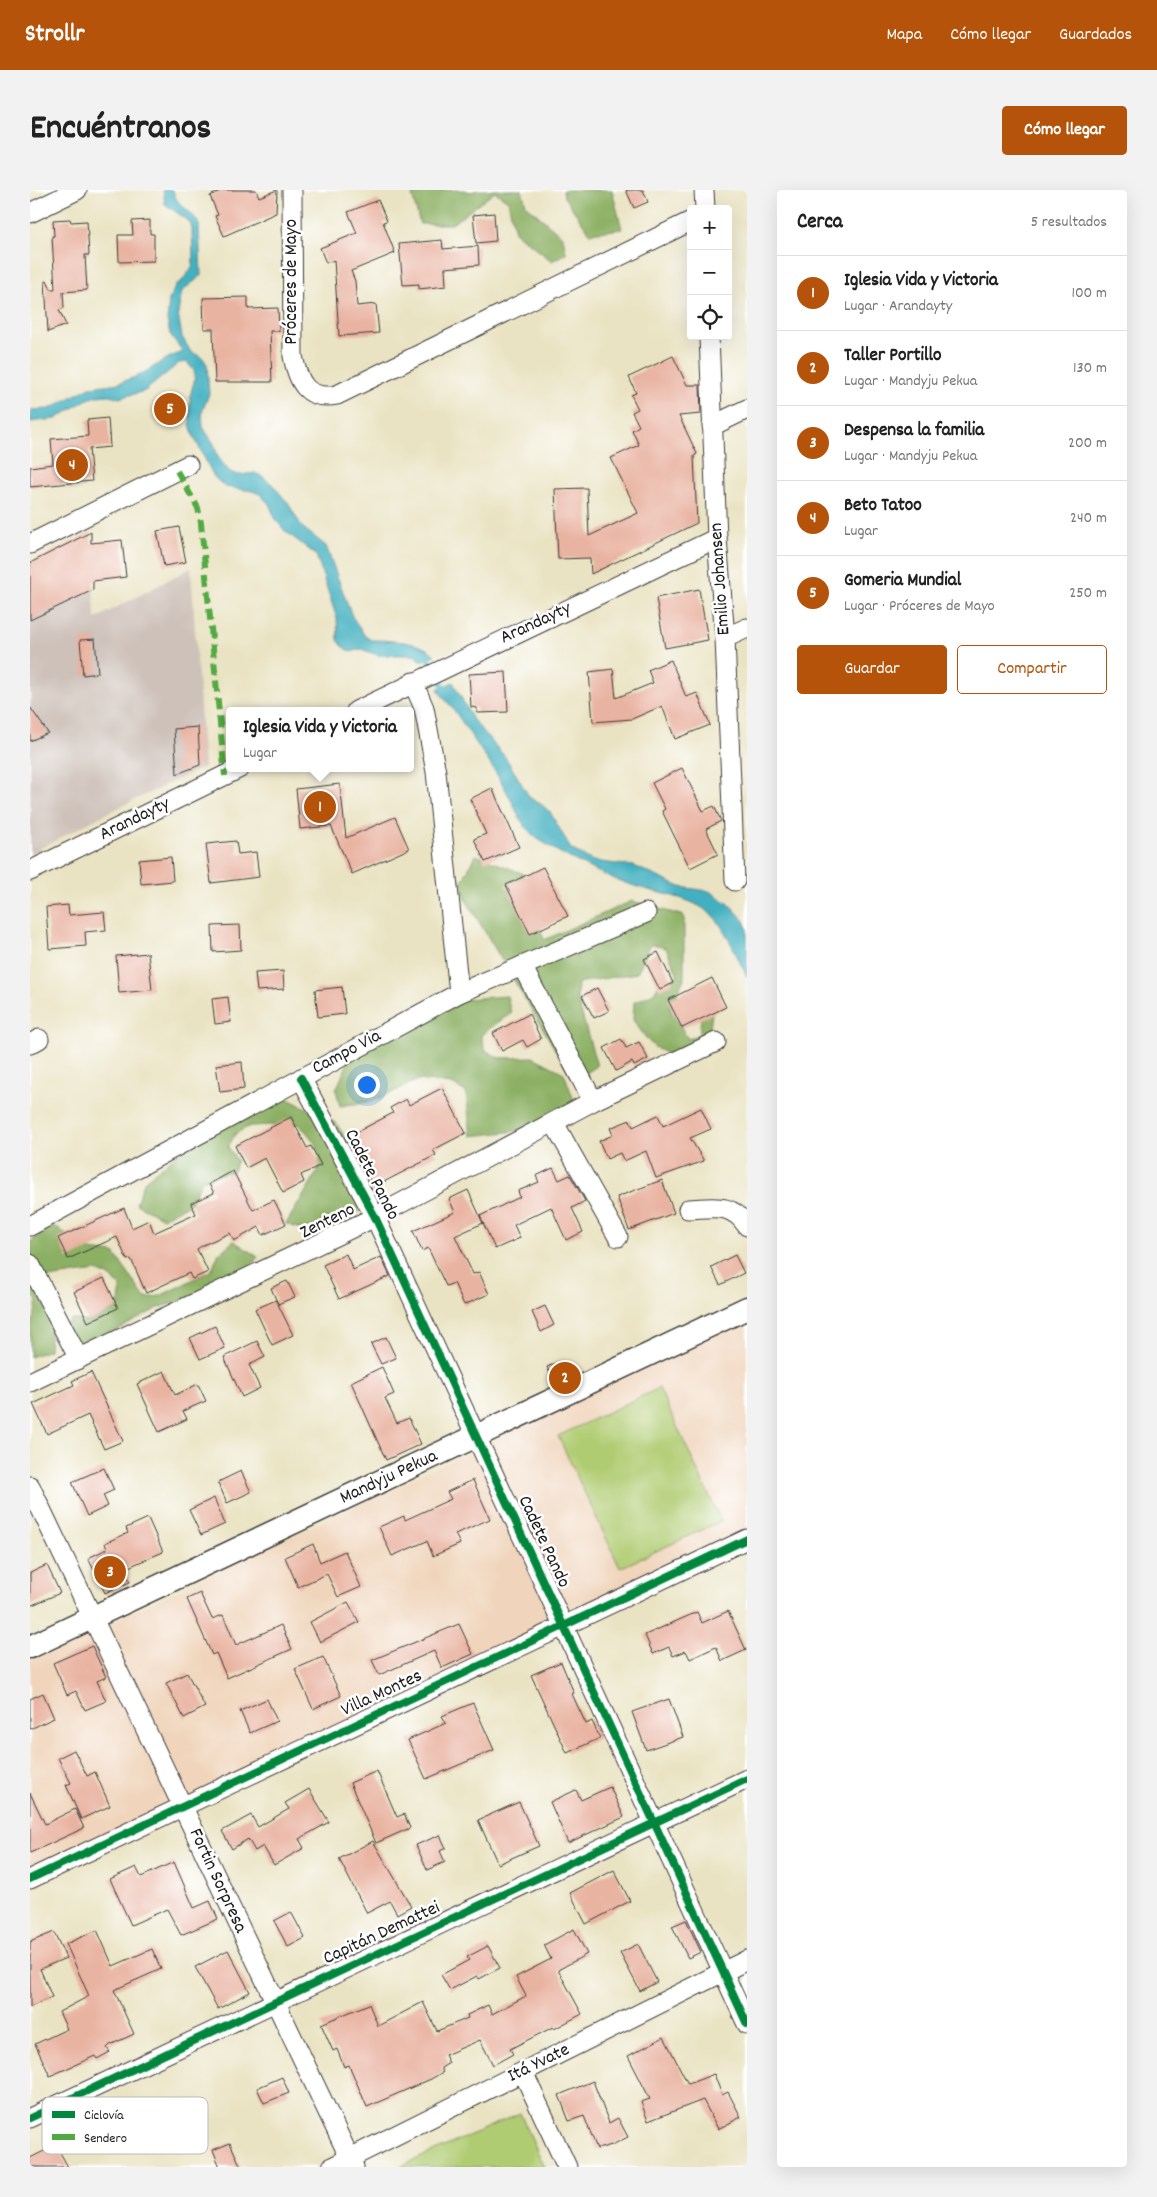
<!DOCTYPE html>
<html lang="es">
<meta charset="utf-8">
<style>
:root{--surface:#fff;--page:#f2f2f2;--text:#222;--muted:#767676;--line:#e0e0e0;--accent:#b45309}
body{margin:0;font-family:Dekko,sans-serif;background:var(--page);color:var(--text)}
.controls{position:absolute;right:15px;top:15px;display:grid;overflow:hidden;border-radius:5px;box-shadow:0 5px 20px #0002}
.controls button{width:45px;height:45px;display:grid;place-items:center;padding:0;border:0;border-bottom:1px solid var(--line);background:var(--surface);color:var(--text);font:25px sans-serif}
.you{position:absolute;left:336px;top:894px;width:18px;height:18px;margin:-12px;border:4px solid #fff;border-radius:50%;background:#1a73e8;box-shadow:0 0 0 8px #1a73e833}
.badge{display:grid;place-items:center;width:32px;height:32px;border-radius:50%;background:var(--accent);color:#fff;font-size:16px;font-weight:700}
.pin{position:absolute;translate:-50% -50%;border:2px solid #fff;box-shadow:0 1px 5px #0006}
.popup{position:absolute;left:196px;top:517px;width:188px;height:65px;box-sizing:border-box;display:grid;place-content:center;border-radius:5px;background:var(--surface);filter:drop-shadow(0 1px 4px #0005);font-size:16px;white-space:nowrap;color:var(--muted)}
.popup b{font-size:19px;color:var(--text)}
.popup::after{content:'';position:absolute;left:50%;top:100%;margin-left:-10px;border:10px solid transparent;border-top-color:var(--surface)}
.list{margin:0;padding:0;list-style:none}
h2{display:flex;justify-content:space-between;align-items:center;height:65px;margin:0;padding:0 20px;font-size:21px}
h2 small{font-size:16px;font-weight:400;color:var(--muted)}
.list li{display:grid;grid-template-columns:32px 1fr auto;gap:15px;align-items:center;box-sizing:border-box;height:75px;padding:0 20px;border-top:1px solid var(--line)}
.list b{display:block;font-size:19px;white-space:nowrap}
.list p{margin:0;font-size:16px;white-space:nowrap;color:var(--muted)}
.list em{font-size:16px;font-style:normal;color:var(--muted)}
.actions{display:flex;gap:10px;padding:15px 20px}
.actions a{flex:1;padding:11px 0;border:1px solid var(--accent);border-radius:5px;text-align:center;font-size:18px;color:var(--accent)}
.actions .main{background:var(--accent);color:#fff}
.icon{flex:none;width:28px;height:28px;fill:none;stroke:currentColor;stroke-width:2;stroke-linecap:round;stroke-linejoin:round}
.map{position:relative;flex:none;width:717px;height:1977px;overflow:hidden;border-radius:5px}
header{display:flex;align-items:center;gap:30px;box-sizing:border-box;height:70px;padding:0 25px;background:var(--accent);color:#fff}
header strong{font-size:24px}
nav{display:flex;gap:28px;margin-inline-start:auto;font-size:18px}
.intro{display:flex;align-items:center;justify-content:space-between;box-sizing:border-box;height:120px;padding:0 30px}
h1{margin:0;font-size:35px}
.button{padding:12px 22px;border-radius:5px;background:var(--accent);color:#fff;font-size:18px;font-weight:700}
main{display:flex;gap:30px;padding:0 30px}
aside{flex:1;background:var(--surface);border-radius:5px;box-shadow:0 5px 20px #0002}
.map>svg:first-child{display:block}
.built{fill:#f0d5bc}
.industrial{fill:#cec1b9}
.green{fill:#b0cc72;stroke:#667447}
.forest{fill:#8cb064;stroke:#546640}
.water{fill:#43b0c0;stroke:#30666e}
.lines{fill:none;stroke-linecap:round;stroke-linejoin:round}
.stream{stroke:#43b0c0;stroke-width:5.5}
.building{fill:#e9b3a1}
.minor-casing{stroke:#3b3a35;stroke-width:21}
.tertiary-casing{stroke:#3b3a35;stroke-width:25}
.minor{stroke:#fff;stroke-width:19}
.tertiary{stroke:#fff;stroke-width:22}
.quiet{stroke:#52a943;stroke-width:6;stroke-dasharray:12 6;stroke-linecap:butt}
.cycleway-casing{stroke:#fff;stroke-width:11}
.cycleway{stroke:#00873e;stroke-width:8}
.labels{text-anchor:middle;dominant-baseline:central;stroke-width:5;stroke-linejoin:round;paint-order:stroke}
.street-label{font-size:19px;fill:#1c1c1c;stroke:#fff}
.key{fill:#fff;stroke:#bbb;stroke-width:1}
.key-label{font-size:14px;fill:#1c1c1c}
</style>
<header>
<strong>Strollr</strong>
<nav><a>Mapa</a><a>Cómo llegar</a><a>Guardados</a></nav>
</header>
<div class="intro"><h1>Encuéntranos</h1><a class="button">Cómo llegar</a></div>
<main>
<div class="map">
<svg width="717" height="1977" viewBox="0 0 717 1977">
<rect width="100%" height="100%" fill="#fff"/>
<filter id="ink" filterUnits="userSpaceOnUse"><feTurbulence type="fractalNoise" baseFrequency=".02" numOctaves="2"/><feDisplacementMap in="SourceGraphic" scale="10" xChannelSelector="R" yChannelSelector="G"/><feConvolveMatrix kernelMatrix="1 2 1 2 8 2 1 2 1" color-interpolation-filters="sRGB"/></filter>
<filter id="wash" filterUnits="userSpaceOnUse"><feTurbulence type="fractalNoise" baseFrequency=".0096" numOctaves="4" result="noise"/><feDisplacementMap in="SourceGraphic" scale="20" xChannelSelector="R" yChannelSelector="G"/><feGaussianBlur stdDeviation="1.12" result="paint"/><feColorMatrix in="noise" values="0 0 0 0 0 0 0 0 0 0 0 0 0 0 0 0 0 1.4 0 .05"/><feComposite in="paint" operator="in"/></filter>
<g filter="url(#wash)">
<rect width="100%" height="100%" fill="#eae3c3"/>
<path class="built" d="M717 1129V1350L0 1689V1471Z"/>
<path class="industrial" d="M61 342 65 429 161 378 174 577 77 623 0 664V373Z"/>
<g class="green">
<path d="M629 1198 691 1331 590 1378 528 1246Z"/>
<path d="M490 1923 514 1977H369Z"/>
</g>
<g class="forest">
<path d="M385 0H434L441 2 448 0H492L496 15 533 47 536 63 522 71 485 42 478 11 465 2 422 34H390L382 5Z"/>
<path d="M533 0H582L592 39 560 43 534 7Z"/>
<path d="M446 665 492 683 514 750 602 711 654 726V789L640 819 658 849 669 844 673 811 682 824 677 859 665 867C625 863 626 862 603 830L604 812 624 803 628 796 648 785 636 758 621 754 607 783 548 793 547 808 567 876 544 891 436 710 431 693Z"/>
<path d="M477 806 481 823 451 845 455 860 469 868 503 867 534 883 546 916 542 935 441 946 436 902 422 894 388 890 344 911 310 916 306 900 320 868 422 810Z"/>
<path d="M246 903 306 933 317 950 333 1000 331 1020 319 1030 270 1039 256 1034C262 1023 290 981 290 973 290 956 280 945 268 934L220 936 206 943 198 957 207 970 203 981 172 990 161 1013 133 1028 106 1014 115 990 185 934Z"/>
<path d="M23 1036 37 1044 50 1059 84 1063 115 1108 130 1106 178 1082 182 1079 189 1063 204 1051 228 1067 208 1090 126 1119 62 1154H43L30 1142 41 1129 58 1132 88 1118 91 1098 81 1087 66 1081 18 1088 3 1081 23 1111 19 1160 0 1167V1132L4 1130 7 1110 0 1104V1052Z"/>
</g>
<g class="water">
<path d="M133 0H143C145 16 164 20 169 35L171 86 152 101 148 123 152 147 161 162 172 167 177 174 179 204 172 222 173 237 184 254 188 267 200 282 209 285 225 283 233 287 242 294 258 313 272 337 296 356 322 426 335 446 341 450C359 450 392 451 405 465L391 471 384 465H347L331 459 321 462 314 458 308 450 307 429 286 365 255 341 246 330 239 314 230 304 222 301 195 297 184 287 163 245 160 234V206L165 188 164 181 157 172 149 173 115 201 89 208 79 205 66 206 56 210 26 229 0 232V220L19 219 60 197 89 193 110 185 140 167 153 162 140 144 137 130 139 110 146 95 151 92 163 76 162 38 160 32 135 14Z"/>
<path d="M423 492 443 530 476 568 500 608 511 614 520 622 541 659 563 671 604 676 650 697 679 701 698 713 713 729 717 738V787C709 771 696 739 684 727 665 708 635 705 611 698 579 689 536 668 508 649 492 638 488 623 479 606 464 577 444 551 426 523 420 514 413 509 408 499Z"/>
</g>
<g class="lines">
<path class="stream" d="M393 463 396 464 416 502"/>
</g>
<g id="blocks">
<g class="building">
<path d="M192 0H226L229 7 247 0 246 23 194 46 185 26 188 25 180 6Z"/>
<path d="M596 0H613L618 12 604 18Z"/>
<path d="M348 10 357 31 353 32 365 63 321 81 325 91 327 116 346 114 349 143 309 146 304 70 296 73 290 58 327 43 318 22Z"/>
<path d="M464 23 466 51 446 53 443 25Z"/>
<path d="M40 29 41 32 57 31 59 65H55L57 100 33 102 34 118 29 120 36 135 18 142 15 91 17 90 21 99H25L22 46H24L23 30Z"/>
<path d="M120 30V44H124V71L89 72 88 45H103L102 31Z"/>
<path d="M412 50 413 59 448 56 449 75 415 78 416 96 389 99V94L373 95 369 54Z"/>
<path d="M218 107V119L248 118 249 141H240L242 192H185L183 139H174L173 108Z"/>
<path d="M643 166 657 195H670L671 224 649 226 667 264 664 266 667 333 561 384 560 368 528 369 525 299 557 298 559 346 608 323 581 268 609 255 602 240 609 236 602 222 608 219 601 205 606 203 599 187Z"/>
<path d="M78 228 80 257 59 259 62 291 0 297V277L23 274 21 249 58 246 57 230Z"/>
<path d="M149 337 156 372 134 376 127 341Z"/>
<path d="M61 342V353L92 350 96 387 63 391V400L0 430V373Z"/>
<path d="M669 399 678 450 635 458 626 408Z"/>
<path d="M65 449 68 483 53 485 50 450Z"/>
<path d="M641 470 656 507 667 503 680 535 645 549 632 516 602 529 563 532 559 482 583 479 586 508 623 493 618 480Z"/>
<path d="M476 482 478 522 447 523V518L441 517 439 484Z"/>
<path d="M0 517 18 543 0 551Z"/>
<path d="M168 537 170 575 147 584 144 539Z"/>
<path d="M652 578 673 621 684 616 691 631 676 639 688 664 660 678 632 621 635 619 622 593Z"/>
<path d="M310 594 316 648 365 627 379 659 322 684 301 636 270 639 266 599Z"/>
<path d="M462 598 489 657 455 672 444 649 456 644 440 609Z"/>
<path d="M206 651 208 664 226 662 229 687 181 693 176 654Z"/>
<path d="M141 667 143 691 111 694 109 670Z"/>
<path d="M513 677 538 726 500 744 476 695Z"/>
<path d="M38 715 39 725 74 722 76 740 55 742 56 756 19 759 16 717Z"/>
<path d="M210 735 211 760 183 762 182 736Z"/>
<path d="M628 762 643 793 630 800 614 769Z"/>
<path d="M118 763 122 800 89 803 86 766Z"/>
<path d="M253 781 254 799 227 801 225 783Z"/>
<path d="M682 788 696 817 652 838 638 810Z"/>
<path d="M312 797 315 824 288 827 285 800Z"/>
<path d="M567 798 579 821 564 828 552 806Z"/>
<path d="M198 807 201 832 185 834 182 809Z"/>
<path d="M499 824 511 849 497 857 493 850 472 861 463 843Z"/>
<path d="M591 849 596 858 609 852 618 869 604 876 602 872 586 881 574 858Z"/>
<path d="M212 872 214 899 190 902 186 875Z"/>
<path d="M412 898 436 943 403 960 406 965 344 997 329 969 334 967 323 944 363 923 360 918 376 909 379 915Z"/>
<path d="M671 918 681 939 660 948 674 971 626 988 616 961 594 971 590 963 577 969 569 951 583 945 580 938 600 930 603 937 628 925 633 936Z"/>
<path d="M261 927 277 958 281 956 291 975 271 985 274 992 253 1003 235 968 216 978 205 956Z"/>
<path d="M523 978 529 990 540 985 555 1011 542 1018 553 1042 536 1050 521 1017 484 1035 490 1048 465 1059 450 1026 490 1007 488 1001 509 992 506 986Z"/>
<path d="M203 981 223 1020 244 1010 256 1034 233 1045 229 1037 204 1051 200 1043 173 1055 167 1059 178 1082 162 1089 159 1083 116 1103 101 1069 97 1070 87 1047 38 1069 28 1048 94 1018 102 1038 119 1030 124 1043 166 1024 161 1013 184 1003 179 994Z"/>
<path d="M632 990 644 1023 599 1040 587 1007Z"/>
<path d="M438 1000 453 1033 425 1046 443 1084 449 1082 459 1104 434 1115 424 1093 416 1096 398 1058 392 1061 383 1041 425 1022 419 1009Z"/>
<path d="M316 1064 323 1080 351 1067 360 1086 309 1109 293 1075Z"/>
<path d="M705 1065 714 1083 690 1095 681 1077Z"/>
<path d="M74 1088 88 1118 58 1132 44 1102Z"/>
<path d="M257 1091 265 1107 248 1114 241 1098Z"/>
<path d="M246 1110 263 1145 242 1155 225 1119Z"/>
<path d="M515 1116 524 1135 511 1142 502 1122Z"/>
<path d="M185 1136 195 1158 170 1169 160 1148Z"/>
<path d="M356 1147 366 1168 351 1174 341 1154Z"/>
<path d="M227 1151 235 1167 219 1175 230 1198 212 1207 194 1167Z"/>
<path d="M531 1171 539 1188 525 1194 517 1177Z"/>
<path d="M352 1177 364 1204 355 1208 367 1233 379 1228 391 1254 356 1270 321 1192Z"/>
<path d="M134 1181 145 1205 168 1194 176 1211 153 1221 157 1229 129 1242 107 1194Z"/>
<path d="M61 1182 93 1251 74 1259 58 1225 17 1244 3 1214 44 1195 42 1191Z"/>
<path d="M74 1278 84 1300 73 1305 78 1316 57 1326 42 1292Z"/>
<path d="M211 1281 221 1302 197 1313 188 1292Z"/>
<path d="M443 1290 460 1329 425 1344 430 1354 403 1366 397 1351 362 1366 349 1337 374 1326 375 1330 421 1309 417 1302Z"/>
<path d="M184 1308 195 1334 171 1345 159 1320Z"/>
<path d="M118 1328 133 1362 94 1379 100 1392 75 1403 58 1368 77 1359 75 1353 98 1343 96 1338Z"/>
<path d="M283 1354 290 1372 315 1361 331 1397 308 1407 297 1384 268 1397 255 1367Z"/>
<path d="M17 1375 30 1403 0 1416V1383Z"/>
<path d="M170 1403 182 1429 193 1425 206 1455 251 1435 262 1459 197 1488 186 1463 182 1465 157 1409Z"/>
<path d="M318 1412 329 1432 290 1452 280 1432Z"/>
<path d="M698 1421 716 1460 692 1471 686 1457 660 1469 656 1461 643 1466 639 1457 623 1464 615 1445 667 1422 672 1433Z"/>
<path d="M429 1434 443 1464 412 1478 404 1461 349 1485 342 1470Z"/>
<path d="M62 1456 76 1487 67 1491 76 1511 55 1520 46 1501 37 1505 23 1473Z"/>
<path d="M293 1467 311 1506 283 1519 265 1479Z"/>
<path d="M531 1472 544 1503 542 1504 556 1534 562 1531 570 1548 537 1563 501 1485Z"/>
<path d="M157 1483 175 1517 154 1528 136 1493Z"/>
<path d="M13 1503 24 1528 0 1539V1509Z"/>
<path d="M237 1509 247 1531 220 1543 210 1521Z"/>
<path d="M639 1509 653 1547 616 1560 602 1522Z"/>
<path d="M443 1513 464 1560 396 1589 378 1550 416 1533 412 1526Z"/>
<path d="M44 1560 57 1586 65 1582 80 1616 51 1629 36 1595 41 1593 28 1568Z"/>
<path d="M347 1581 367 1627 374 1624 380 1638 346 1653 320 1593Z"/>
<path d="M580 1597 594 1627 538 1653 520 1612 546 1600 551 1610Z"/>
<path d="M279 1599 299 1632 269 1649 274 1658 244 1675 233 1656 225 1661 218 1649 202 1659 192 1641 221 1625 228 1637 259 1619 255 1613Z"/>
<path d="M0 1603 15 1634 45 1619 54 1638 0 1663Z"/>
<path d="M489 1612 509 1656 468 1674 448 1630Z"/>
<path d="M410 1645 416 1658 410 1661 415 1672 397 1680 386 1655Z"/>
<path d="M343 1651 381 1716 367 1724 360 1711 337 1723 309 1669Z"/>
<path d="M144 1672 164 1718 180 1711 188 1729 151 1745 137 1719 101 1735 80 1689 106 1677 111 1687Z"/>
<path d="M584 1680 600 1711 556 1734 540 1703Z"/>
<path d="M261 1722 275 1748 258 1757 244 1731Z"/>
<path d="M656 1730 671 1762 658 1768 642 1736Z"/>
<path d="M544 1739 557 1764 528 1780 552 1824 524 1839 523 1837 480 1859 483 1864 463 1875 450 1850 415 1865 419 1873 411 1878 413 1882 401 1889 337 1917 319 1875 314 1877 307 1859 303 1861 291 1834 339 1814 348 1836 393 1812 407 1841 438 1828 437 1825 458 1815 462 1824 496 1806 486 1787 521 1769 514 1755Z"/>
<path d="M67 1740 83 1776 122 1759 131 1779 84 1800 104 1844 80 1855 77 1858 80 1862 67 1869 65 1866 20 1886 5 1854 37 1839 29 1822 59 1806 36 1754Z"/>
<path d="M24 1742 36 1768 10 1779 22 1807 0 1817V1752Z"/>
<path d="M608 1754 627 1792 610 1801 590 1763Z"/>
<path d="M458 1756 470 1778 449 1789 447 1786 420 1800 411 1785 439 1770 437 1767Z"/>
<path d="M198 1760 220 1802 188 1819 165 1777Z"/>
<path d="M634 1847 658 1894 684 1884 692 1905 698 1902 711 1927 688 1939 673 1910 618 1931 611 1912 620 1909 598 1866Z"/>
<path d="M252 1887 259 1903 234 1913 227 1898Z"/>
<path d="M563 1891 579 1933 588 1928 598 1947 582 1955 567 1959 554 1926 539 1931 529 1905Z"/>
<path d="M200 1953 211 1977H190L183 1960Z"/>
<path d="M26 1955 38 1977H0V1968Z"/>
</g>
</g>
</g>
<g filter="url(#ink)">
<use href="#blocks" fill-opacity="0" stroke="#3b3a35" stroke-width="1"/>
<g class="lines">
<g class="minor-casing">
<g id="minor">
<path d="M262 0 263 166C268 192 277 211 307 205L661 31"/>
<path d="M674 0 675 19"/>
<path d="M0 23 47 0"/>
<path d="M679 146 687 348 695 448 705 691"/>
<path d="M682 236 717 219"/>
<path d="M0 354 158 275"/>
<path d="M695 448 717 438"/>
<path d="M383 492 394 518 406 582 429 803"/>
<path d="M326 521 687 348"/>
<path d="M0 681 210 578"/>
<path d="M492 776 563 911"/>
<path d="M0 854 9 849"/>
<path d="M271 888 345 1027 717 1834"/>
<path d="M524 933 588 1047"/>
<path d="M658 1019C684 1018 701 1012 717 1036"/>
<path d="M0 1036 429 803 616 723"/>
<path d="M0 1074 49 1169"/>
<path d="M0 1192 345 1027 563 911 686 852"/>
<path d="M0 1296 324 1977"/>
<path d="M0 1689 717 1349"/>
<path d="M493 1882 537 1977"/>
<path d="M0 1928 717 1589"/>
<path d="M302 1977 717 1770"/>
</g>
</g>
<g class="tertiary-casing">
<path id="tertiary" d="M0 1457 717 1118"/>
</g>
<use href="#minor" class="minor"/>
<use href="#tertiary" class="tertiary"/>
<path class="quiet" d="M147 281 168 318 171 333 195 586"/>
<g class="cycleway-casing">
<g id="cycleway">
<path d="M271 888 345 1027 717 1834"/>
<path d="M0 1689 717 1349"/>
<path d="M0 1928 717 1589"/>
</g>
</g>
<use href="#cycleway" class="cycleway"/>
</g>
</g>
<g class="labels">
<g class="street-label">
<text transform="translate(262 92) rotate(-90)">Próceres de Mayo</text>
<text transform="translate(691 389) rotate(-94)">Emilio Johansen</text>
<text transform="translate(506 434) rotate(-25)">Arandayty</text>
<text transform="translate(105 630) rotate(-26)">Arandayty</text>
<text transform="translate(317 863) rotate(-28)">Campo Via</text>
<text transform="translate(341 985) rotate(63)">Cadete Pando</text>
<text transform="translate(298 1032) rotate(-26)">Zenteno</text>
<text transform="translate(359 1288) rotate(-25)">Mandyju Pekua</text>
<text transform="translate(513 1352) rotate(65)">Cadete Pando</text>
<text transform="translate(352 1504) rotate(-25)">Villa Montes</text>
<text transform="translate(187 1691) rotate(65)">Fortin Sorpresa</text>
<text transform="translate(352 1744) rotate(-25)">Capitán Demattei</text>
<text transform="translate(509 1874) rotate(-26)">Itá Yvate</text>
</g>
</g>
<rect x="12" y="1907" width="166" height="57" rx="8" class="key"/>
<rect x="22" y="1921" width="23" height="7" fill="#00873e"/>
<rect x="22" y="1944" width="23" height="6" fill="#52a943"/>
<g class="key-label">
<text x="54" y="1929">Ciclovía</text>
<text x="54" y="1952">Sendero</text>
</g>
</svg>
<div class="controls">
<button>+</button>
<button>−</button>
<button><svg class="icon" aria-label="locate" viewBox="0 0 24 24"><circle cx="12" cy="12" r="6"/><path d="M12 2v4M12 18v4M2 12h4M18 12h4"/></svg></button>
</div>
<div class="you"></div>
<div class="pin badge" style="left:290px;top:617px">1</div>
<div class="popup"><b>Iglesia Vida y Victoria</b>Lugar</div>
<div class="pin badge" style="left:535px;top:1188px">2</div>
<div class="pin badge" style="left:80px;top:1382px">3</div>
<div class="pin badge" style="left:42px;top:275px">4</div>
<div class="pin badge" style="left:140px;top:219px">5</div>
</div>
<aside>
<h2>Cerca<small>5 resultados</small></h2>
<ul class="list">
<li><span class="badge">1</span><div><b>Iglesia Vida y Victoria</b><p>Lugar · Arandayty</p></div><em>100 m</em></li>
<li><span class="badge">2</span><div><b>Taller Portillo</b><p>Lugar · Mandyju Pekua</p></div><em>130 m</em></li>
<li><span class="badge">3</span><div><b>Despensa la familia</b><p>Lugar · Mandyju Pekua</p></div><em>200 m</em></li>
<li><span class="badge">4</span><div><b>Beto Tatoo</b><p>Lugar</p></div><em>240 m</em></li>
<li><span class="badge">5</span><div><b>Gomeria Mundial</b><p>Lugar · Próceres de Mayo</p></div><em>250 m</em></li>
</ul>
<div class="actions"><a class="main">Guardar</a><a>Compartir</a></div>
</aside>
</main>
